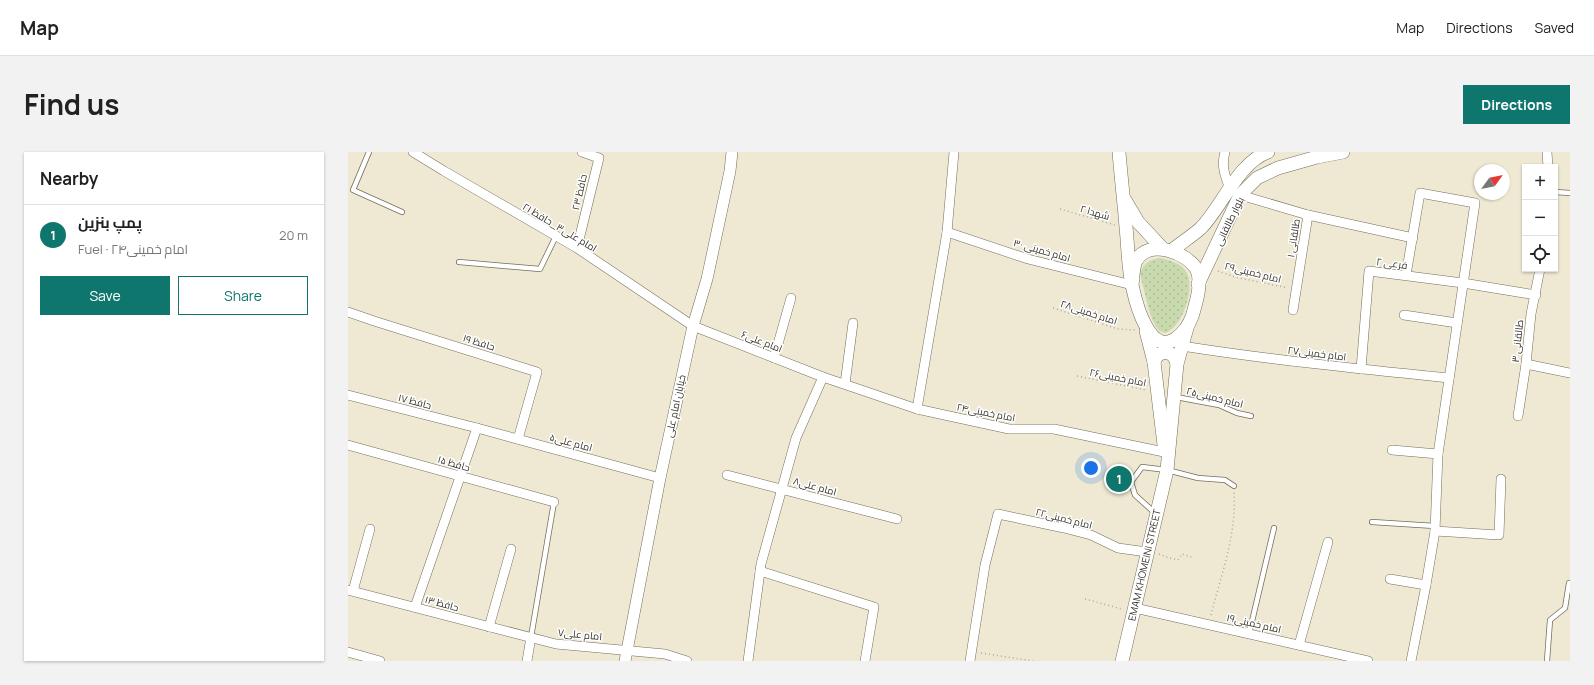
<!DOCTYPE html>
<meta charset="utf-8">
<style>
:root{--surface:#fff;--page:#f2f2f2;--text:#222;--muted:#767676;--line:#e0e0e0;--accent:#0f766e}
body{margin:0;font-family:Manrope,Cairo,sans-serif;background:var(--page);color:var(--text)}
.controls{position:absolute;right:12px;top:12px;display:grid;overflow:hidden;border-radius:0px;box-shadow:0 1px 3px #0004}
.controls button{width:36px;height:36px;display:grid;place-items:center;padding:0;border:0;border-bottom:1px solid var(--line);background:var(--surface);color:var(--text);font:20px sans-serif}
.compass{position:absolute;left:1126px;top:12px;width:36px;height:36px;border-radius:50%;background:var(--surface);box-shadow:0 1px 3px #0004;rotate:57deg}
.you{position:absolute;left:743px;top:316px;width:14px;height:14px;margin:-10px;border:3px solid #fff;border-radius:50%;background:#1a73e8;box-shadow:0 0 0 6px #1a73e833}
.badge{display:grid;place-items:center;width:26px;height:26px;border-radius:50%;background:var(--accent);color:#fff;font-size:13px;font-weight:700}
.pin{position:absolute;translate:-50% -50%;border:2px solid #fff;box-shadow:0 1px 4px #0006}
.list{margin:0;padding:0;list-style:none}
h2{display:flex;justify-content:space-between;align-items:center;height:52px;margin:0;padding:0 16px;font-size:17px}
h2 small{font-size:13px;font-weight:400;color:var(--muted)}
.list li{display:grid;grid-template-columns:26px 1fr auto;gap:12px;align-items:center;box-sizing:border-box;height:60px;padding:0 16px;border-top:1px solid var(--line)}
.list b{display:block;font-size:15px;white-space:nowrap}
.list p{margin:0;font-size:13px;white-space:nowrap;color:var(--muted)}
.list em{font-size:13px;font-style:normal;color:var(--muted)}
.actions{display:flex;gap:8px;padding:12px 16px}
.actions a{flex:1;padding:9px 0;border:1px solid var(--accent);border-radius:0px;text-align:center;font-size:14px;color:var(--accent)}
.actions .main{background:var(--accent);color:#fff}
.icon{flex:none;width:22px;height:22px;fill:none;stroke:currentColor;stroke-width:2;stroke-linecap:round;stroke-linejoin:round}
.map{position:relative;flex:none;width:1222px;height:509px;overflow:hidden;border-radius:0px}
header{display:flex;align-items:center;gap:24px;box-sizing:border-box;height:56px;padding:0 20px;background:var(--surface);border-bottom:1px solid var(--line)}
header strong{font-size:19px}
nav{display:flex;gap:22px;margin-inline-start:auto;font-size:14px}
.intro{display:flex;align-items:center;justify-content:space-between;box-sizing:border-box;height:96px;padding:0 24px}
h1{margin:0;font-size:28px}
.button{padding:10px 18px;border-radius:0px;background:var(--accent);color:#fff;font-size:14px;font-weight:700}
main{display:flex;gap:24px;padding:0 24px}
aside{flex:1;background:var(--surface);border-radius:0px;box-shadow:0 1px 3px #0004}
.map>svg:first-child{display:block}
.grass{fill:url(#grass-dots)}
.building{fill:url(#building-hatch)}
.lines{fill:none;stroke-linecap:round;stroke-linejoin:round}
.service-casing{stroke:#736e5b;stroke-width:6}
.minor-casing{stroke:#736e5b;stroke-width:10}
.tertiary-casing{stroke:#736e5b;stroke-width:12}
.secondary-casing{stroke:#736e5b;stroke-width:14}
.path{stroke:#ada997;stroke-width:1.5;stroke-dasharray:1 3;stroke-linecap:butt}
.service{stroke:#fff;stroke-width:4.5}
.minor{stroke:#fff;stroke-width:9}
.tertiary{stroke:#fff;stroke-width:11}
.secondary{stroke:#fff;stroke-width:13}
.labels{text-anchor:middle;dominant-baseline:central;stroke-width:3;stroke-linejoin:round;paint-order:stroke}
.street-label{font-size:10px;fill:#343229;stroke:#fff}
</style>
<header>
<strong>Map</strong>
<nav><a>Map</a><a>Directions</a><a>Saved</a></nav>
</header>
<div class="intro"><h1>Find us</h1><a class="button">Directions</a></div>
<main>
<aside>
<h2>Nearby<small></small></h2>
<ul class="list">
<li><span class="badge">1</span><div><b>پمپ بنزین</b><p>Fuel · امام خمینی۲۴</p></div><em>20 m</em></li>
</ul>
<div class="actions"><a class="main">Save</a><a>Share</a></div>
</aside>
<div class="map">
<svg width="1222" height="509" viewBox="0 0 1222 509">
<defs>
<pattern id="grass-dots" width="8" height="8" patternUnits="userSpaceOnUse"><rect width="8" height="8" fill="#c8daae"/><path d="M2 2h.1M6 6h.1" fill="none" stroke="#acbc96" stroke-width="1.8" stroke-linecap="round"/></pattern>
<pattern id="building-hatch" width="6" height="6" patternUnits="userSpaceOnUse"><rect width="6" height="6" fill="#c4b26e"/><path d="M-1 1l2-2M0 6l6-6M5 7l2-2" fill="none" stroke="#a0915a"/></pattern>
</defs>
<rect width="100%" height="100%" fill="#efe9d3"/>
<path class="grass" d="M812 106C821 108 832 111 837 118 849 132 835 176 817 181 814 180 811 179 809 176 801 165 796 136 792 122 795 111 801 108 812 106Z"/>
<path class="building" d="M765 318 784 322 779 330 781 338 762 333Z"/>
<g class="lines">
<g class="service-casing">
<g id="service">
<path d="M21 0 5 38 54 60"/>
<path d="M1207 40 1222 41"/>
<path d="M111 110 192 117 208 84"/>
<path d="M828 245 871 253 889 261 903 264"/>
<path d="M807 361 787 343 783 330 794 315 819 318 850 326 877 328 886 334"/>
<path d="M1024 370 1087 374"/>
<path d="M901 482 926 376"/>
<path d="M183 485 206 350"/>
<path d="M1199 509 1202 468 1217 456 1221 431"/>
</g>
</g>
<g class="minor-casing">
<g id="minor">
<path d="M65 0 96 19 229 96 345 174 475 225 569 257 661 277H706L816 300"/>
<path d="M877 0C873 14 877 24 882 37"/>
<path d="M1199 0 1200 15"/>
<path d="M892 43 960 63 945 158"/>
<path d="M960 63 1065 86"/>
<path d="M599 80 680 107 784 133"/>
<path d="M229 96 251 6 234 0"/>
<path d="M1058 123 1072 41 1127 51 1090 302 1087 379 1078 433 1063 509"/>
<path d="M0 160 26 169 189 220 170 287"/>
<path d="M1056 163 1109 171"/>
<path d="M834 194C923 208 1012 217 1101 226"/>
<path d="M426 206 443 146"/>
<path d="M1178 212 1222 221"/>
<path d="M1013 217 1021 119 1115 131 1188 143"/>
<path d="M497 232 505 171"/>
<path d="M0 243 129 276 312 326"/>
<path d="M569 257 599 80 606 0"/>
<path d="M1170 264 1178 212 1183 162 1192 117"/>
<path d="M0 293 206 350"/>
<path d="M1044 298 1090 302"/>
<path d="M379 323 549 367"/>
<path d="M1087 379 1151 383 1153 327"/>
<path d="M412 419 526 455 517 509"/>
<path d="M1042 427 1078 433"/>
<path d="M0 438 208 492 317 502 339 509"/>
<path d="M5 439 22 377"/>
<path d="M67 455 129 276"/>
<path d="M787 456 1020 509"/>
<path d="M141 475 163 397"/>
<path d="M951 493 980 390"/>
<path d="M0 500 32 509"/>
<path d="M179 509 183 485"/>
<path d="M400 509 413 412 448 286 475 225"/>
<path d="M622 509 637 413 650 362 716 376 743 383 770 396 799 400"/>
</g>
</g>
<g class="tertiary-casing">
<path id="tertiary" d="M277 509 312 326 345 174 359 127 382 19 384 0"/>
</g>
<g class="secondary-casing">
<g id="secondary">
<path d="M771 0C773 25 776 50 778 75 780 94 780 114 784 133 788 152 803 211 832 183 840 176 845 164 847 154 850 144 853 128 849 118 839 100 800 86 788 109 785 115 785 126 784 133"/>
<path d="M777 48 790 70 815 97"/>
<path d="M823 99C833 91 844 84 853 76 875 53 890 11 920 0"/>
<path d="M850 132 892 43 909 26 930 16 969 5 995 0"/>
<path d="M798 179 806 210 816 293"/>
<path d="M806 210C810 197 826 197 829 212"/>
<path d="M774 509 819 318 829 212 839 176"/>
</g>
</g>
<g class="path">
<path d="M712 57 767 73"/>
<path d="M870 119 887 125 940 136"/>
<path d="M705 156 770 177 788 178"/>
<path d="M729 224 798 238"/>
<path d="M811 402 821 406 830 408 834 402 846 406"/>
<path d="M737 447 774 457"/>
<path d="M863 463C873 423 889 382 886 340"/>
<path d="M633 501 685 509"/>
</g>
<use href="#service" class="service"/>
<use href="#minor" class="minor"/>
<use href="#tertiary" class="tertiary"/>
<use href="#secondary" class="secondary"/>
</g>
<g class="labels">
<g class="street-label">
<text transform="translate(231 40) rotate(-77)">حافظ ۲۳</text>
<text transform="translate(747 60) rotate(16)">شهدا ۲</text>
<text transform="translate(881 69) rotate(-64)">بلوار طالقانی</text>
<text transform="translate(212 75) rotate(31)">امام علی۳_حافظ ۲۱</text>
<text transform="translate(945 86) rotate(-81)">طالقانی ۱</text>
<text transform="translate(694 98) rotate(16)">امام خمینی ۳۰</text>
<text transform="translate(1044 111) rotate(7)">فرعی ۲</text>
<text transform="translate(905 120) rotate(14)">امام خمینی۲۹</text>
<text transform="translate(741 160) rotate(18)">امام خمینی۲۸</text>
<text transform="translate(414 189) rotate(21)">امام علی۶</text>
<text transform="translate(1169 189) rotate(-84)">طالقانی ۳</text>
<text transform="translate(131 190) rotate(17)">حافظ ۱۹</text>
<text transform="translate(969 201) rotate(7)">امام خمینی۲۷</text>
<text transform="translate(770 225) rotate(11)">امام خمینی۲۶</text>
<text transform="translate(867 245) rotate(14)">امام خمینی۲۵</text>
<text transform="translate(67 249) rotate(14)">حافظ ۱۷</text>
<text transform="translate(327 254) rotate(-78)">خیابان امام علی</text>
<text transform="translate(638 260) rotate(11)">امام خمینی۲۴</text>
<text transform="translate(223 290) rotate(15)">امام علی۵</text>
<text transform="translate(106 311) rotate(16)">حافظ ۱۵</text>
<text transform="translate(467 334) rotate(15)">امام علی۸</text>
<text transform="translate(716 366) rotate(14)">امام خمینی۲۲</text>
<text transform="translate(796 413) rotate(-77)">EMAM KHOMEINI STREET</text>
<text transform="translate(94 451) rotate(15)">حافظ ۱۳</text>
<text transform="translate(906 471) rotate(13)">امام خمینی۱۹</text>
<text transform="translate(232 482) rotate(6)">امام علی۷</text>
</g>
</g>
</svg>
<div class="controls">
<button>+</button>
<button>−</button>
<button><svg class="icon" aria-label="locate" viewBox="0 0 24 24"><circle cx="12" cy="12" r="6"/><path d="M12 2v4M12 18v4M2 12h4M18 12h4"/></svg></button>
</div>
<svg class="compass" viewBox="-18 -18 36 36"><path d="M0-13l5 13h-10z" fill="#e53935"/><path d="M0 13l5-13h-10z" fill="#767676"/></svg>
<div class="you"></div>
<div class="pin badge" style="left:771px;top:327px">1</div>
</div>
</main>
